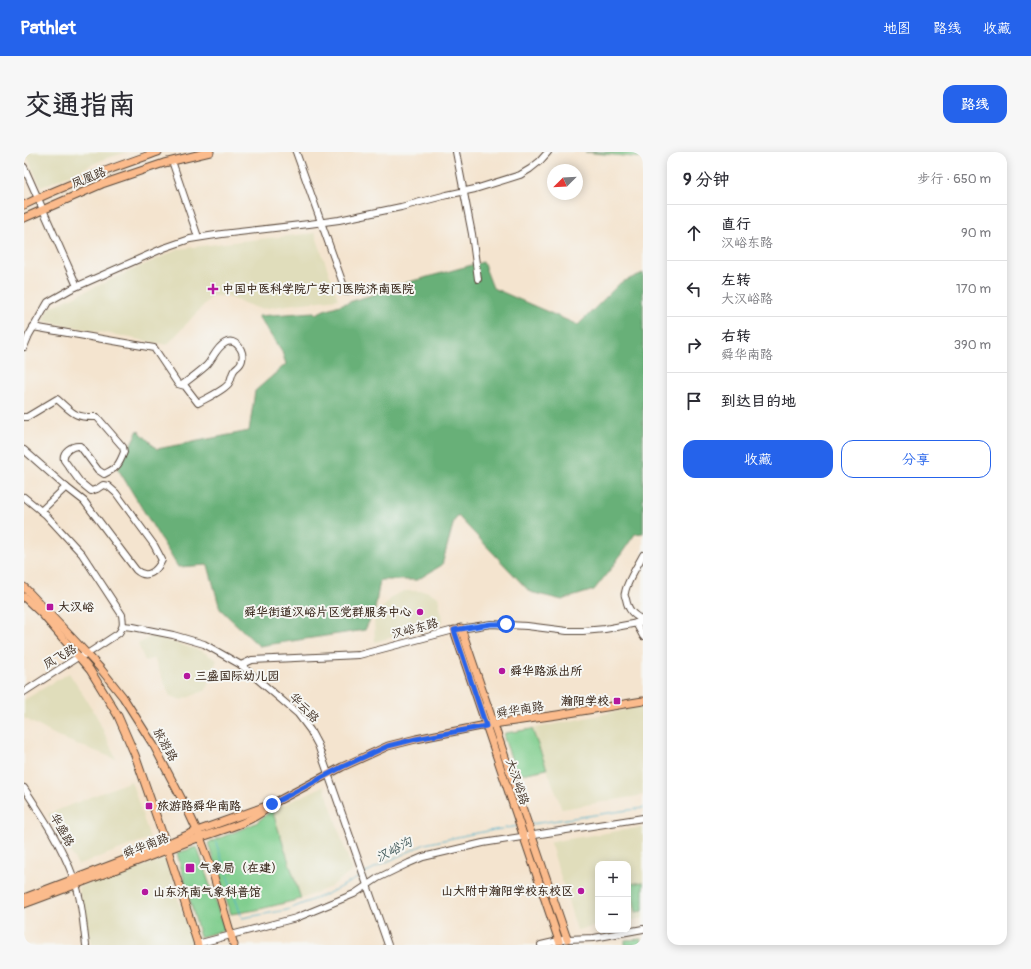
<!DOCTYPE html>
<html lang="zh">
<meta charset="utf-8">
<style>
:root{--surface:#fff;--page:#f7f7f7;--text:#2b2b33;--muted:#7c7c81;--line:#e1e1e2;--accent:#2563eb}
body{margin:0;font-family:Pangolin,"LXGW WenKai TC",sans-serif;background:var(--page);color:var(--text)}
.controls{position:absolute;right:12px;bottom:12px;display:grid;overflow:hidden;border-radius:8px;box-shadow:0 2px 10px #0003}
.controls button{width:36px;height:36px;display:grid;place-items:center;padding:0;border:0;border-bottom:1px solid var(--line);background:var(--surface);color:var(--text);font:20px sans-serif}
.compass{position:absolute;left:523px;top:12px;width:36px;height:36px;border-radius:50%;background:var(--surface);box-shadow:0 2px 10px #0003;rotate:246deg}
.stop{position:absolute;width:12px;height:12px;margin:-9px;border:3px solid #2563eb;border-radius:50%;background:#fff}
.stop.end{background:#2563eb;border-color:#fff;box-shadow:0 1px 4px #0008}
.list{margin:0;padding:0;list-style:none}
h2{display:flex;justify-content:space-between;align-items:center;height:52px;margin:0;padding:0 16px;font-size:17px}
h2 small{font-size:13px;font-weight:400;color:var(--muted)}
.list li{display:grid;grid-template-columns:26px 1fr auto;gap:12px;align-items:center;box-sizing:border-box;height:56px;padding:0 16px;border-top:1px solid var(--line)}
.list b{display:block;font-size:15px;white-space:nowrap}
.list p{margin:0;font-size:13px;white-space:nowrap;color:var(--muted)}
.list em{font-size:13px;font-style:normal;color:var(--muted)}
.actions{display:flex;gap:8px;padding:12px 16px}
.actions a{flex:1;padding:9px 0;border:1px solid var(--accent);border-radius:12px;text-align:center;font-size:14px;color:var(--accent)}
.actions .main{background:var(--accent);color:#fff}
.icon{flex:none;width:22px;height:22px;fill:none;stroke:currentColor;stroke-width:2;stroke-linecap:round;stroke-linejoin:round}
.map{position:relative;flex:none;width:619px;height:793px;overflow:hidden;border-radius:12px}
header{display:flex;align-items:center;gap:24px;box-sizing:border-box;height:56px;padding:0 20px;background:var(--accent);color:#fff}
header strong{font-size:19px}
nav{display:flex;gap:22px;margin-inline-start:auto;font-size:14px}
.intro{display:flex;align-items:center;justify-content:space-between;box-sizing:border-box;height:96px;padding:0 24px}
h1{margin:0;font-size:28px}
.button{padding:10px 18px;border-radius:12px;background:var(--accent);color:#fff;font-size:14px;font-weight:700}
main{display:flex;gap:24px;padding:0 24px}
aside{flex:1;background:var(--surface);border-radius:12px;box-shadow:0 2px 10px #0003}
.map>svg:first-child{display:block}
.built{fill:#e0ddbb}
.green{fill:#7fcd8d;stroke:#5d7c56}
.forest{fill:#67b078;stroke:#516d4b}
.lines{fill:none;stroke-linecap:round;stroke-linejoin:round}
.stream{stroke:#4bafca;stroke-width:1}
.minor-casing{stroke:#574639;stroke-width:8}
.major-casing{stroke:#574639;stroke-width:9}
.minor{stroke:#fff;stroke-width:6}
.major{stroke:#fbbb8c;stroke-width:7}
.route{stroke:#2563eb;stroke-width:5}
.poi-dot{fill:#b5179e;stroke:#f6f6f2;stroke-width:1.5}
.labels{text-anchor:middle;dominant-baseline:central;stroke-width:4;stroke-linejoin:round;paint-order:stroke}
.street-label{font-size:12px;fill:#3b2a1e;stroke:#f6f6f2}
.poi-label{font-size:12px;font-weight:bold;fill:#3b2a1e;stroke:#f6f6f2;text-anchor:start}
.water-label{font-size:13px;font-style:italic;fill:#41595a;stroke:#f6f6f2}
</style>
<header>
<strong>Pathlet</strong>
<nav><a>地图</a><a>路线</a><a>收藏</a></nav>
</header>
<div class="intro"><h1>交通指南</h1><a class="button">路线</a></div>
<main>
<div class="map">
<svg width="619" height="793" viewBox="0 0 619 793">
<rect width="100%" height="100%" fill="#f6f6f2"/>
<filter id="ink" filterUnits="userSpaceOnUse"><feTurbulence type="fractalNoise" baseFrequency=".025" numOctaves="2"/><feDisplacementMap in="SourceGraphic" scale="8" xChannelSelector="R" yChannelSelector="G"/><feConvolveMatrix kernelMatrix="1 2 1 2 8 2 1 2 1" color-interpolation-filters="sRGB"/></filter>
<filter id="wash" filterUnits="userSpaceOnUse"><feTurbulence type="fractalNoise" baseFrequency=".012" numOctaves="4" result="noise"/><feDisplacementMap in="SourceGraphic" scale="16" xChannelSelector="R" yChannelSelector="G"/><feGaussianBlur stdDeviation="0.9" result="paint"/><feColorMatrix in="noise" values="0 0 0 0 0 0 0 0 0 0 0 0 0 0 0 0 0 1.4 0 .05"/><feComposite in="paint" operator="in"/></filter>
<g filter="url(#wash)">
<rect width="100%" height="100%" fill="#f4e4cf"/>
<g class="built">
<path d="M1 0H104L83 6 17 35Z"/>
<path d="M291 81 314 147 270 152 236 157 201 144H188L143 193 20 169 25 156 155 97 200 91Z"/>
<path d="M380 439H402L414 445 419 470 351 490 350 466 369 444Z"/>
<path d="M128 484 178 499 193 508 182 538 158 548 146 544 130 506 121 509 114 492Z"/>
<path d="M45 521 72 563 92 607 37 586 0 566V548Z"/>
<path d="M619 554V643L538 657 508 577Z"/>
<path d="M107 629 126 686 54 713 24 662Z"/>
<path d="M300 634 328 719 306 735 277 747 248 658Z"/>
<path d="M619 675V766L604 769V712H574V774L553 778 526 690Z"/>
<path d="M141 707 169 793H68L54 735Z"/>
</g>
<g class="green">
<path d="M561 0H619V6Z"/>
<path d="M508 577 523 617 493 623 480 586 481 581Z"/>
<path d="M248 658 277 747 232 758 207 762 184 691 232 671Z"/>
<path d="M173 695 201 778 176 785 153 701Z"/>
<path d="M619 730V759L612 760 606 732Z"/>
<path d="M617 787 618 793H601V788Z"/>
</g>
<path class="forest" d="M459 110 469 136 554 173 596 131 619 121V381L611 382 589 414 570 438 538 448 506 440 434 364 430 369 418 413 393 428H356L351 457 341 478 235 494 196 457 184 413 154 415 94 317 114 278 133 297 225 279 231 239 262 212 258 200 234 164 290 160 292 162 300 158 357 140 381 131Z"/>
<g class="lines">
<g class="stream">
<path d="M507 672 619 656"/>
<path d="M191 688 218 766 263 758 303 742 337 724"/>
<path d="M341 721 358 712 401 692 447 682 494 674"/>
</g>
</g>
</g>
<g filter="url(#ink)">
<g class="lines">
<g class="minor-casing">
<g id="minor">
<path d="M272 0 322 140"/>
<path d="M432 0 448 82 454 127"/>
<path d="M148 9 174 85"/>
<path d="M0 15 53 134"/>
<path d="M9 175 130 196 154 232 161 234 174 251C181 247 201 238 205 231 208 227 207 221 211 217 214 214 217 213 218 208 221 200 212 185 201 191 192 196 189 207 182 214 174 221 166 227 158 233"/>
<path d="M0 195 5 183 24 150 47 137 140 96 166 87 198 82 285 72 315 68 377 55 423 43 451 37 496 23 506 17 516 9 524 0"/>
<path d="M0 265H3L33 247C49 261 50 266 73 265L99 295 100 300C95 313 93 316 80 322L74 318 56 294C48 293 38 300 40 308L56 330 67 339 73 337 79 333 84 334 92 341 130 393 138 408C133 419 123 428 112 418L60 349 42 335 17 359"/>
<path d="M0 298 42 335"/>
<path d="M0 345 22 363 58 402 98 463C99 471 100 474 95 481L63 502 54 505 0 540"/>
<path d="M619 403C614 413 602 431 601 441 600 442 601 445 602 447 604 458 609 463 619 468"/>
<path d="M612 471 619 484"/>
<path d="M99 474 109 475 149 483 180 492 217 513 274 562 286 578 294 593 364 793"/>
<path d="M217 513 228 508 335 503 430 478 467 472 503 474 543 479H559L581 477 619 470"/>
<path d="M0 636C19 665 38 694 50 727 58 748 59 771 62 793"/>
<path d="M173 792 272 766 330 742 354 726 385 711 399 705 459 691 619 666"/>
<path d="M517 793 543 787 570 786 619 777"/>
</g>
</g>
<g class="major-casing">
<g id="major">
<path d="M0 53C43 32 89 16 134 0"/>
<path d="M0 66 78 32 140 11 186 0"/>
<path d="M0 435 52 490 76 516 99 545 130 594 164 659 176 685 188 718 210 793"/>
<path d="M0 445 19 463 66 518 94 564 111 603 142 692 174 793"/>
<path d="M437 476 543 787"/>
<path d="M430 478 535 789"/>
<path d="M0 746 142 692 173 679 248 652 318 615 364 594 392 587 462 573 533 563 619 549"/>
<path d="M0 752C57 731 114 709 171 687 197 678 226 672 246 654"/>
</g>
</g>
<use href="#minor" class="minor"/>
<use href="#major" class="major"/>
</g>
</g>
<g class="lines" filter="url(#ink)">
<path class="route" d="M248 652 318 615 364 594 392 587 462 574 430 478 467 472H482"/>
</g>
<g class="poi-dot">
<path d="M187 131h4v4h4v4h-4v4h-4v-4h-4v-4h4z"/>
<rect x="22" y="451" width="8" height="8" rx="2"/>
<circle cx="396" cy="460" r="4"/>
<circle cx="478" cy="519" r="4"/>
<circle cx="163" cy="524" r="4"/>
<rect x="589" y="545" width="8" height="8" rx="2"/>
<rect x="121" y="650" width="8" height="8" rx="2"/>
<rect x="161" y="711" width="10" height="10" rx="2"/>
<circle cx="557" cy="739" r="4"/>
<circle cx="121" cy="740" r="4"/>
</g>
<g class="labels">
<g class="street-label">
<text transform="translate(65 26) rotate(-22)">凤凰路</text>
<text transform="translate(391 477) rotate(-15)">汉峪东路</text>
<text transform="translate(36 505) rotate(-30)">凤飞路</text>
<text transform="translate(280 556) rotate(46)">华云路</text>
<text transform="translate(496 558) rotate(-9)">舜华南路</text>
<text transform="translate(141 593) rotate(60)">旅游路</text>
<text transform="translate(493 630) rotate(71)">大汉峪路</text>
<text transform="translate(38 678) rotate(61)">华盛路</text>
<text transform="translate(122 694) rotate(-21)">舜华南路</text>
</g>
<g class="poi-label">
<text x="198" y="137">中国中医科学院广安门医院济南医院</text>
<text x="34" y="455">大汉峪</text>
<text x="388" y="460" text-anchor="end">舜华街道汉峪片区党群服务中心</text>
<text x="486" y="519">舜华路派出所</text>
<text x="171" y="524">三盛国际幼儿园</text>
<text x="585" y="549" text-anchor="end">瀚阳学校</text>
<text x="133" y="654">旅游路舜华南路</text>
<text x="175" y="716">气象局（在建）</text>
<text x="549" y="739" text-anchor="end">山大附中瀚阳学校东校区</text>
<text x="129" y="740">山东济南气象科普馆</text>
</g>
<g class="water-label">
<text transform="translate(370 698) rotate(-27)">汉峪沟</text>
</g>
</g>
</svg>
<div class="controls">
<button>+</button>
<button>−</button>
</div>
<svg class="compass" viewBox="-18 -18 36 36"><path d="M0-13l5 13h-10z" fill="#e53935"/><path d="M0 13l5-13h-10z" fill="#7c7c81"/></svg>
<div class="stop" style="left:482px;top:472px"></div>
<div class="stop end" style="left:248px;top:652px"></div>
</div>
<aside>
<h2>9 分钟<small>步行 · 650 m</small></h2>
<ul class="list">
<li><svg class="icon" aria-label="ahead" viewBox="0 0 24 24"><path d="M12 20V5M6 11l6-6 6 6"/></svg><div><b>直行</b><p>汉峪东路</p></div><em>90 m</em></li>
<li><svg class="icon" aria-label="left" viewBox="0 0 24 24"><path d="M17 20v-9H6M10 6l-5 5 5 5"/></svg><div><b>左转</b><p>大汉峪路</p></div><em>170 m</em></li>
<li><svg class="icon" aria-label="right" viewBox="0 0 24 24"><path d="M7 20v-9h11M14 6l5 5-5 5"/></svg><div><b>右转</b><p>舜华南路</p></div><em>390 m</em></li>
<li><svg class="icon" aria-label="arrive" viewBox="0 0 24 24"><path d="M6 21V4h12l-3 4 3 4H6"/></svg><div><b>到达目的地</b></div></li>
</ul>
<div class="actions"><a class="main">收藏</a><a>分享</a></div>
</aside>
</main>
